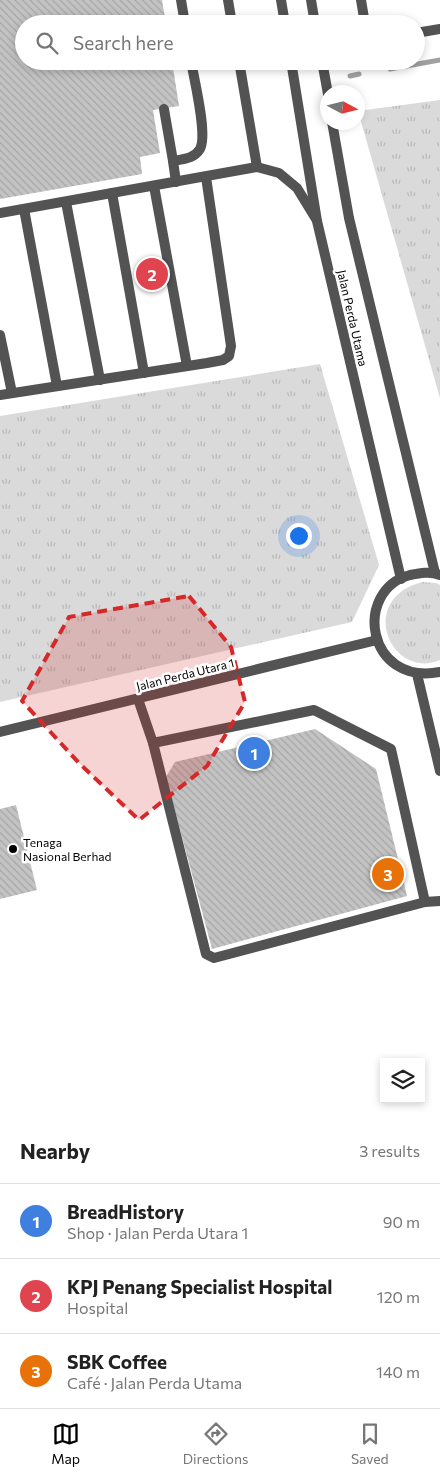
<!DOCTYPE html>
<meta charset="utf-8">
<style>
:root{--surface:#fff;--page:#f2f2f2;--text:#222;--muted:#767676;--line:#e0e0e0;--accent:#000}
body{margin:0;font-family:Commissioner,sans-serif;background:var(--page);color:var(--text)}
.controls{position:absolute;right:15px;bottom:15px;display:grid;overflow:hidden;border-radius:0px;box-shadow:0 2px 8px #0003}
.controls button{width:45px;height:45px;display:grid;place-items:center;padding:0;border:0;border-bottom:1px solid var(--line);background:var(--surface);color:var(--text);font:25px sans-serif}
.compass{position:absolute;left:320px;top:85px;width:45px;height:45px;border-radius:50%;background:var(--surface);box-shadow:0 2px 8px #0003;rotate:97deg}
.you{position:absolute;left:298px;top:535px;width:18px;height:18px;margin:-12px;border:4px solid #fff;border-radius:50%;background:#1a73e8;box-shadow:0 0 0 8px #1a73e833}
.badge{display:grid;place-items:center;width:32px;height:32px;border-radius:50%;background:var(--accent);color:#fff;font-size:16px;font-weight:700}
.pin{position:absolute;translate:-50% -50%;border:2px solid #fff;box-shadow:0 1px 5px #0006}
.list{margin:0;padding:0;list-style:none}
h2{display:flex;justify-content:space-between;align-items:center;height:65px;margin:0;padding:0 20px;font-size:21px}
h2 small{font-size:16px;font-weight:400;color:var(--muted)}
.list li{display:grid;grid-template-columns:32px 1fr auto;gap:15px;align-items:center;box-sizing:border-box;height:75px;padding:0 20px;border-top:1px solid var(--line)}
.list b{display:block;font-size:19px;white-space:nowrap}
.list p{margin:0;font-size:16px;white-space:nowrap;color:var(--muted)}
.list em{font-size:16px;font-style:normal;color:var(--muted)}
.icon{flex:none;width:28px;height:28px;fill:none;stroke:currentColor;stroke-width:2;stroke-linecap:round;stroke-linejoin:round}
.map{position:relative;flex:none;width:440px;height:1118px;overflow:hidden}
.search{position:absolute;background:var(--surface);box-shadow:0 2px 8px #0003;left:15px;right:15px;top:15px;height:55px;display:flex;align-items:center;gap:12px;box-sizing:border-box;padding:0 18px;border-radius:28px;color:var(--muted);font-size:19px}
.sheet{height:290px;background:var(--surface)}
nav{display:flex;justify-content:space-around;align-items:center;box-sizing:border-box;height:70px;border-top:1px solid var(--line);background:var(--surface);font-size:14px;color:var(--muted)}
nav a{display:grid;justify-items:center;gap:2px}
nav .on{color:var(--accent)}
.map>svg:first-child{display:block}
.grass{fill:url(#grass-tufts)}
.lines{fill:none;stroke-linecap:round;stroke-linejoin:round}
.stream{stroke:#a1a1a1;stroke-width:5}
.building{fill:url(#building-back-hatch)}
.service{stroke:#535353;stroke-width:10}
.minor{stroke:#535353;stroke-width:10}
.tertiary{stroke:#535353;stroke-width:10}
.marked{fill:#d62828;fill-opacity:0.2;stroke:#d62828;stroke-width:4;stroke-dasharray:10 6;stroke-linejoin:round}
.poi-dot{fill:#000;stroke:#fff;stroke-width:2}
.labels{text-anchor:middle;dominant-baseline:central;stroke-width:5;stroke-linejoin:round;paint-order:stroke}
.street-label{font-size:12px;fill:#000;stroke:#fff}
.poi-label{font-size:12px;fill:#000;stroke:#fff;text-anchor:start}
</style>
<div class="map">
<svg width="440" height="1118" viewBox="0 0 440 1118">
<defs>
<pattern id="grass-tufts" width="24" height="20" patternUnits="userSpaceOnUse" patternTransform="scale(1.25)"><rect width="24" height="20" fill="#dadada"/><path d="M3 7l-1-3M5 7V3M7 7l1-3M15 17l-1-3M17 17v-4M19 17l1-3" fill="none" stroke="#b9b9b9"/></pattern>
<pattern id="building-back-hatch" width="6" height="6" patternUnits="userSpaceOnUse" patternTransform="scale(1.25)"><rect width="6" height="6" fill="#c3c3c3"/><path d="M-1 5l2 2M0 0l6 6M5-1l2 2" fill="none" stroke="#a6a6a6"/></pattern>
</defs>
<rect width="100%" height="100%" fill="#fff"/>
<g class="grass">
<path d="M440 100V398L358 111Z"/>
<path d="M320 364 379 565 352 622 0 702V416Z"/>
<path d="M422 582 436 583 440 585V660C392 681 355 600 422 582Z"/>
</g>
<g class="lines">
<g class="stream">
<path d="M390 69 440 60"/>
<path d="M350 76 359 74"/>
</g>
</g>
<g class="building">
<path d="M0 0H162L166 24H24V61H172L179 106 153 110 160 153 140 157 142 174 0 199Z"/>
<path d="M315 729 376 769 407 896 212 949 166 777 175 762Z"/>
<path d="M16 805 37 890 0 899V809Z"/>
</g>
<g class="lines">
<g class="service">
<path d="M181 0 185 24"/>
<path d="M228 0 232 24"/>
<path d="M416 33 440 29"/>
<path d="M239 61 257 167"/>
<path d="M164 109 173 161C183 159 194 159 200 149 208 135 194 79 191 61"/>
<path d="M173 161 176 182"/>
<path d="M154 186 187 366"/>
<path d="M112 193 144 373"/>
<path d="M66 202 100 380"/>
<path d="M24 209 57 386"/>
<path d="M0 213 257 167 279 173 297 188 316 219"/>
<path d="M0 335 12 393"/>
<path d="M0 395 207 363 223 360 229 356 231 346 206 177"/>
<path d="M138 699 153 743 314 710 391 749 425 902 440 901"/>
<path d="M153 743 206 954 214 958 425 902"/>
</g>
<path class="minor" d="M361 0 365 24"/>
<g class="tertiary">
<path d="M281 0 285 24"/>
<path d="M311 0 315 24"/>
<path d="M291 61 317 221 401 579"/>
<path d="M322 61 328 94"/>
<path d="M332 122 349 218 435 573"/>
<path d="M440 575C430 571 420 573 410 575 353 590 366 686 440 672"/>
<path d="M417 674 440 771"/>
<path d="M0 732 377 640"/>
</g>
</g>
<path class="marked" d="M189 596 231 647 245 702 207 766 139 820 79 763 22 701 69 617Z"/>
<circle class="poi-dot" cx="13" cy="849" r="5"/>
<g class="labels">
<g class="street-label">
<text transform="translate(353 318) rotate(77)">Jalan Perda Utama</text>
<text transform="translate(185 674) rotate(-14)">Jalan Perda Utara 1</text>
</g>
<g class="poi-label">
<text x="23" y="842">Tenaga<tspan x="23" dy="14">Nasional Berhad</tspan></text>
</g>
</g>
</svg>
<div class="controls">
<button><svg class="icon" aria-label="layers" viewBox="0 0 24 24"><path d="M12 4l9 5-9 5-9-5zM3 14l9 5 9-5"/></svg></button>
</div>
<svg class="compass" viewBox="-18 -18 36 36"><path d="M0-13l5 13h-10z" fill="#e53935"/><path d="M0 13l5-13h-10z" fill="#767676"/></svg>
<div class="you"></div>
<div class="pin badge" style="left:254px;top:753px;background:#3f7fe0">1</div>
<div class="pin badge" style="left:152px;top:274px;background:#e0444e">2</div>
<div class="pin badge" style="left:388px;top:874px;background:#e8710a">3</div>
<div class="search"><svg class="icon" aria-label="search" viewBox="0 0 24 24"><circle cx="10" cy="10" r="6"/><path d="M15 15l6 6"/></svg>Search here</div>
</div>
<section class="sheet">
<h2>Nearby<small>3 results</small></h2>
<ul class="list">
<li><span class="badge" style="background:#3f7fe0">1</span><div><b>BreadHistory</b><p>Shop · Jalan Perda Utara 1</p></div><em>90 m</em></li>
<li><span class="badge" style="background:#e0444e">2</span><div><b>KPJ Penang Specialist Hospital</b><p>Hospital</p></div><em>120 m</em></li>
<li><span class="badge" style="background:#e8710a">3</span><div><b>SBK Coffee</b><p>Café · Jalan Perda Utama</p></div><em>140 m</em></li>
</ul>
</section>
<nav>
<a class="on"><svg class="icon" aria-label="map" viewBox="0 0 24 24"><path d="M3 6l6-2 6 2 6-2v14l-6 2-6-2-6 2zM9 4v14M15 6v14"/></svg>Map</a>
<a><svg class="icon" aria-label="directions" viewBox="0 0 24 24"><path d="M12 3l9 9-9 9-9-9zM9 14v-3h6M13 9l2 2-2 2"/></svg>Directions</a>
<a><svg class="icon" aria-label="saved" viewBox="0 0 24 24"><path d="M7 4h10v16l-5-4-5 4z"/></svg>Saved</a>
</nav>
